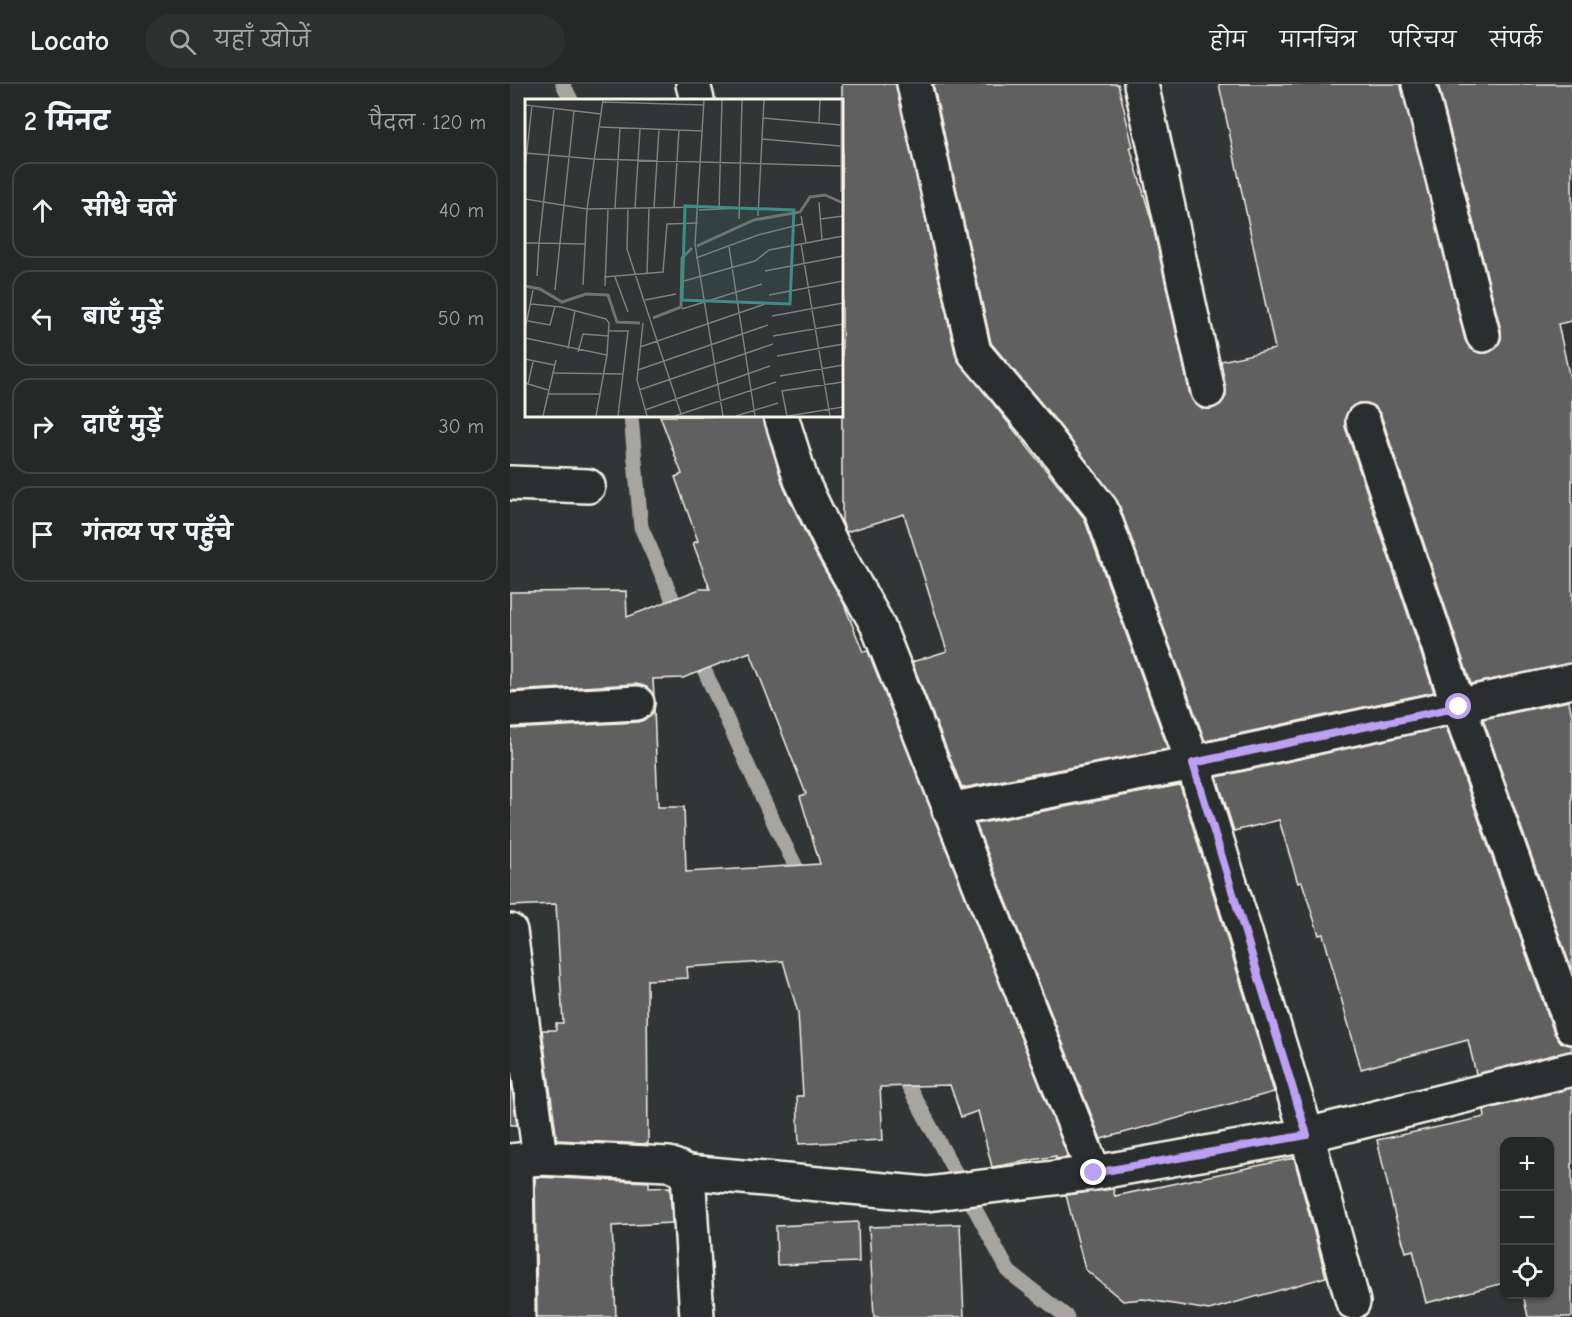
<!DOCTYPE html>
<html lang="hi">
<meta charset="utf-8">
<style>
:root{--surface:#262828;--page:#2e3030;--text:#f1f3f6;--muted:#a4a6a8;--line:#424445}
body{margin:0;font-family:"Comic Neue","Playpen Sans Deva",sans-serif;background:var(--page);color:var(--text)}
.controls{position:absolute;right:18px;bottom:18px;display:grid;overflow:hidden;border-radius:12px;box-shadow:0 2px 4px #0004}
.controls button{width:54px;height:54px;display:grid;place-items:center;padding:0;border:0;border-bottom:2px solid var(--line);background:var(--surface);color:var(--text);font:30px sans-serif}
.stop{position:absolute;width:18px;height:18px;margin:-14px;border:4px solid #bca0f2;border-radius:50%;background:#fff}
.stop.end{background:#bca0f2;border-color:#fff;box-shadow:0 2px 6px #0008}
.list{margin:0;padding:0;list-style:none}
h2{display:flex;justify-content:space-between;align-items:center;height:78px;margin:0;padding:0 24px;font-size:26px}
h2 small{font-size:20px;font-weight:400;color:var(--muted)}
.list li{display:grid;grid-template-columns:39px 1fr auto;gap:18px;align-items:center;box-sizing:border-box;height:96px;margin:0 12px 12px;padding:0 12px;border:2px solid var(--line);border-radius:18px}
.list b{display:block;font-size:22px;white-space:nowrap}
.list em{font-size:20px;font-style:normal;color:var(--muted)}
.icon{flex:none;width:33px;height:33px;fill:none;stroke:currentColor;stroke-width:2;stroke-linecap:round;stroke-linejoin:round}
.map{position:relative;flex:none;width:1062px;height:1233px;overflow:hidden}
header{display:flex;align-items:center;gap:36px;box-sizing:border-box;height:84px;padding:0 30px;background:var(--surface);border-bottom:2px solid var(--line)}
header strong{font-size:28px}
nav{display:flex;gap:33px;margin-inline-start:auto;font-size:21px}
.search{width:420px;height:54px;background:var(--page);display:flex;align-items:center;gap:15px;box-sizing:border-box;padding:0 21px;border-radius:33px;color:var(--muted);font-size:22px}
main{display:flex}
aside{flex:1;background:var(--surface)}
.map>svg:first-child{display:block}
.lines{fill:none;stroke-linecap:round;stroke-linejoin:round}
.stream{stroke:#a6a5a0;stroke-width:15}
.building{fill:#5f605f;stroke:#f4f1e8;stroke-width:1.5}
.minor-casing{stroke:#f4f1e8;stroke-width:38}
.tertiary-casing{stroke:#f4f1e8;stroke-width:38}
.minor{stroke:#2a2d2e;stroke-width:33}
.tertiary{stroke:#2a2d2e;stroke-width:33}
.route{stroke:#bca0f2;stroke-width:8}
.inset-river{fill:none;stroke:#727370;stroke-width:3}
.inset-road{fill:none;stroke:#80807d;stroke-width:1.5}
.view{fill:#3d8f86;fill-opacity:0.15;stroke:#3d8f86;stroke-width:3}
.inset-edge{fill:none;stroke:#f4f1e8;stroke-width:3}
</style>
<header>
<strong>Locato</strong>
<div class="search"><svg class="icon" aria-label="search" viewBox="0 0 24 24"><circle cx="10" cy="10" r="6"/><path d="M15 15l6 6"/></svg>यहाँ खोजें</div>
<nav><a>होम</a><a>मानचित्र</a><a>परिचय</a><a>संपर्क</a></nav>
</header>
<main>
<aside>
<h2>2 मिनट<small>पैदल · 120 m</small></h2>
<ul class="list">
<li><svg class="icon" aria-label="ahead" viewBox="0 0 24 24"><path d="M12 20V5M6 11l6-6 6 6"/></svg><div><b>सीधे चलें</b></div><em>40 m</em></li>
<li><svg class="icon" aria-label="left" viewBox="0 0 24 24"><path d="M17 20v-9H6M10 6l-5 5 5 5"/></svg><div><b>बाएँ मुड़ें</b></div><em>50 m</em></li>
<li><svg class="icon" aria-label="right" viewBox="0 0 24 24"><path d="M7 20v-9h11M14 6l5 5-5 5"/></svg><div><b>दाएँ मुड़ें</b></div><em>30 m</em></li>
<li><svg class="icon" aria-label="arrive" viewBox="0 0 24 24"><path d="M6 21V4h12l-3 4 3 4H6"/></svg><div><b>गंतव्य पर पहुँचे</b></div></li>
</ul>
</aside>
<div class="map">
<svg width="1062" height="1233" viewBox="0 0 1062 1233">
<rect width="100%" height="100%" fill="#323535"/>
<filter id="ink" filterUnits="userSpaceOnUse"><feTurbulence type="fractalNoise" baseFrequency=".0167" numOctaves="2"/><feDisplacementMap in="SourceGraphic" scale="12" xChannelSelector="R" yChannelSelector="G"/><feConvolveMatrix kernelMatrix="1 2 1 2 8 2 1 2 1" color-interpolation-filters="sRGB"/></filter>
<g filter="url(#ink)">
<g class="lines">
<g class="stream">
<path d="M53 0 61 16"/>
<path d="M121 332 131 443 170 532"/>
<path d="M186 568 265 741 294 799"/>
<path d="M390 986 499 1188 557 1233"/>
</g>
</g>
<g class="building">
<path d="M332 0H386L446 273 574 434 658 665 452 704 402 578 437 567 394 430 336 448 332 437Z"/>
<path d="M423 0H608L623 63H620L642 138 680 311 685 320 692 325H701L710 321 716 312 711 277 765 265 709 0H891L955 256 960 264 969 269H977L986 264 991 255V246L928 0H1062V237L1048 240 1062 304V579L961 600 871 331 865 323 857 319H848L839 325 835 334V343L924 608 695 657 608 418 547 338 481 259Z"/>
<path d="M150 332H253L274 404 305 469 334 520 353 568 358 567 558 1073 546 1075V1072L482 1083 468 1027 451 1033 440 1001 370 1003 373 1056 289 1060 287 1012H293L288 929 273 877 177 883 178 894 137 896 138 1060 47 1056 32 946H46V939H53L46 820 0 822V645L128 638 138 634 144 624 148 723H174L176 788 310 780 290 712 296 710 240 568 173 594 143 595 144 613 136 603 126 600 0 607V508L116 507 117 533 190 505H200L183 459 188 457 165 393 172 390Z"/>
<path d="M1059 617 1062 632V887L973 635Z"/>
<path d="M936 643 1044 949 1050 958 1062 961V967L966 990 958 956 851 985 813 850 809 851 792 798 788 799 769 736 724 747 707 693Z"/>
<path d="M670 701 764 1008 591 1055 592 1058 466 740Z"/>
<path d="M0 990 7 1041H0Z"/>
<path d="M1062 1004V1233H1018L1013 1210H1040V1058H994V1199L916 1219 903 1166 896 1168 885 1132 867 1056 975 1033 974 1026Z"/>
<path d="M784 1074 816 1193 699 1226 633 1215 613 1217 575 1185 556 1111 603 1105 605 1112Z"/>
<path d="M25 1093 139 1098V1104L160 1103 162 1139 102 1142 106 1233H27Z"/>
<path d="M348 1138 349 1178 267 1181 266 1142Z"/>
<path d="M450 1140 454 1233H364L359 1143Z"/>
</g>
<g class="lines">
<g class="minor-casing">
<g id="minor">
<path d="M183 0 187 16"/>
<path d="M404 0 464 268 533 350 591 425 683 679 797 1051 843 1218"/>
<path d="M631 0 698 307"/>
<path d="M909 0 973 251"/>
<path d="M271 332 291 396 322 461 367 540 584 1089"/>
<path d="M853 337 949 623 1062 943"/>
<path d="M0 399 78 402"/>
<path d="M0 626 127 619"/>
<path d="M439 726 683 679 1062 597"/>
<path d="M0 847 30 1074"/>
<path d="M6 1077 8 1233"/>
<path d="M178 1088 187 1233"/>
</g>
</g>
<g class="tertiary-casing">
<path id="tertiary" d="M0 1077 30 1074 159 1080 178 1088 417 1110 584 1089 797 1051 1062 985"/>
</g>
<use href="#minor" class="minor"/>
<use href="#tertiary" class="tertiary"/>
</g>
</g>
<g class="lines" filter="url(#ink)">
<path class="route" d="M584 1089 797 1051 683 679 949 623"/>
</g>
<g transform="translate(15 15)">
<rect width="318" height="318" fill="#323535"/>
<path class="inset-river" d="M172 147 229 121 275 113 285 98 300 96 318 104M0 187 15 190 37 203 61 195 83 196 92 223 115 224M128 219 156 208 157 159 167 149"/>
<path class="inset-road" d="M179 1 170 145 198 317M78 3 179 6M0 6 76 15M238 19 316 26M294 24 295 1M75 28 178 32M237 40 315 47M0 54 69 60M69 60 318 67M0 70 7 6M316 93V1M0 100 62 110 174 108M294 103 297 141M149 108 154 31M90 109 95 29M103 109 102 150 156 315M110 109 115 30M129 109 134 30M194 109 197 1M174 111 214 109M233 117 239 1M276 117 281 143M214 120 217 1M296 120 318 117M0 144H14L29 9M276 145 305 317M204 148 230 317M171 159 233 136 277 125M240 172 318 157M122 175 124 109M12 177 14 144 60 145M79 178 138 173 142 125 173 124M90 178 103 213M159 182 230 162 244 151 318 137M58 186 62 110 78 1M80 187 83 110M30 191 49 12M244 196 318 182M120 201 151 195M6 205 36 208 81 220 84 224 82 256M157 210 237 185M247 217 318 204M3 222 25 226 30 207M118 224 112 281 122 317M0 231 8 191M84 232H103L93 317M248 237 318 225M0 239 82 256 71 317M115 248 240 205M43 250 50 211M53 253 58 235 84 237M252 257 318 245M0 260 29 266M113 271 243 226M27 274 98 275M255 277 318 266M0 284 23 291M3 285 8 263M114 291 248 245M23 295H74M120 311 245 267M18 317 31 261M150 317 251 283M211 317 253 304M262 317 257 292 318 283M263 317 318 308"/>
<path class="view" d="M160 107 269 111 265 205 157 201Z"/>
<rect width="318" height="318" class="inset-edge"/>
</g>
</svg>
<div class="controls">
<button>+</button>
<button>−</button>
<button><svg class="icon" aria-label="locate" viewBox="0 0 24 24"><circle cx="12" cy="12" r="6"/><path d="M12 2v4M12 18v4M2 12h4M18 12h4"/></svg></button>
</div>
<div class="stop" style="left:949px;top:623px"></div>
<div class="stop end" style="left:584px;top:1089px"></div>
</div>
</main>
